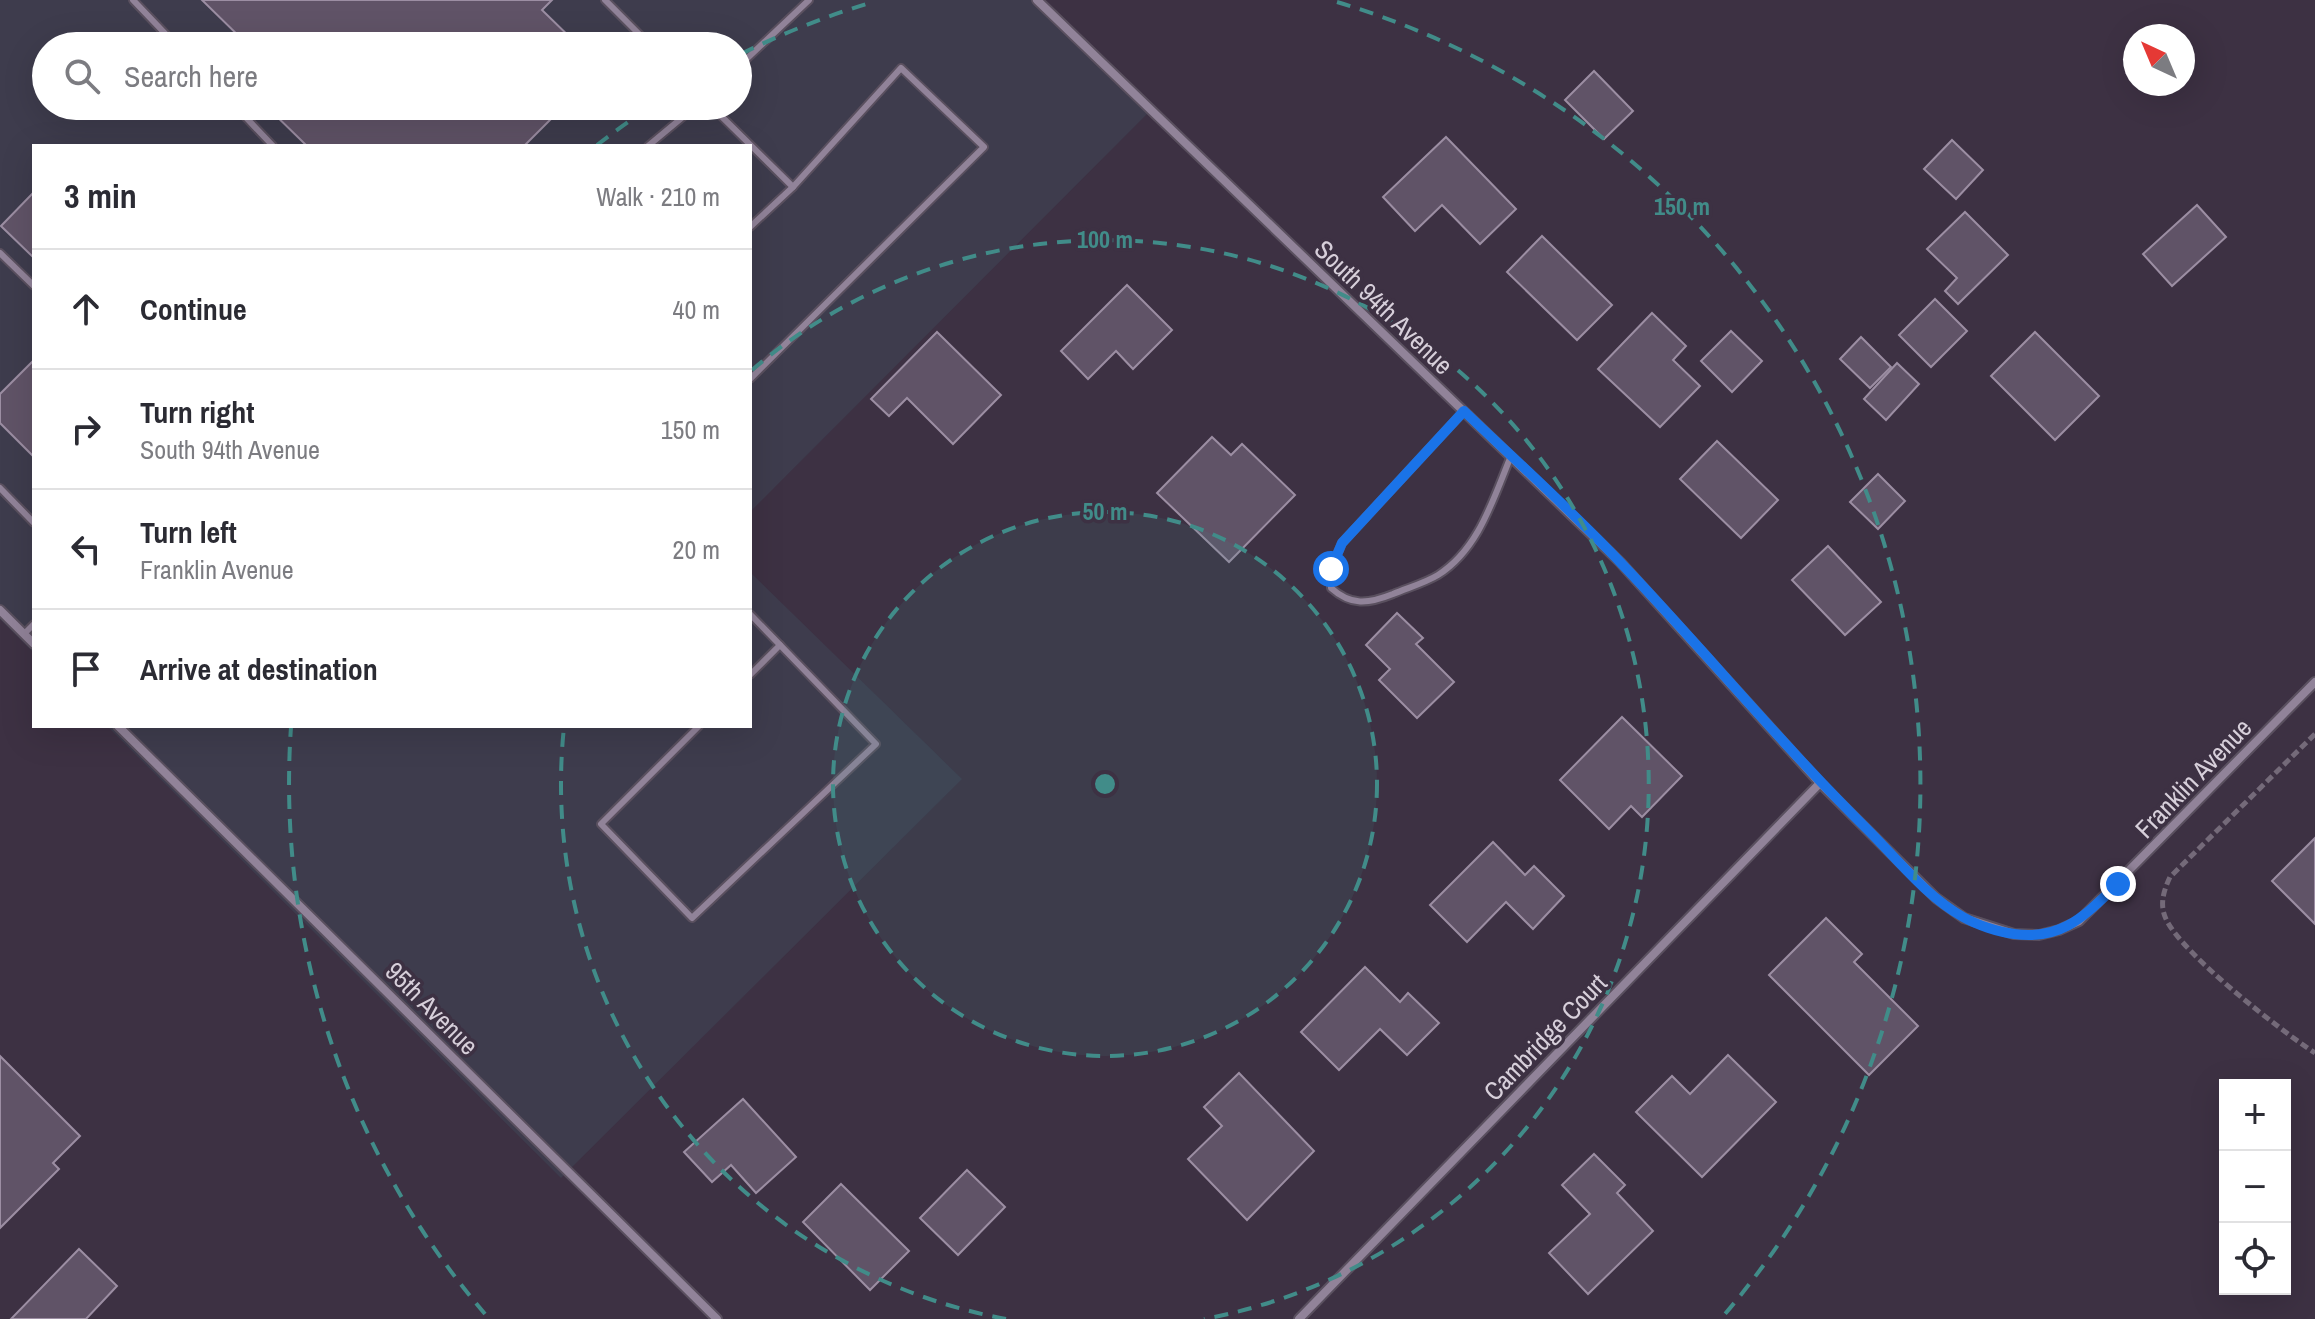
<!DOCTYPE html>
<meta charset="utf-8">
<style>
:root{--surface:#fff;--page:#f7f7f7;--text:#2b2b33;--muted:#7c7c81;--line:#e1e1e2}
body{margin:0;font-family:"Archivo Narrow",sans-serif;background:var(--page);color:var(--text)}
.controls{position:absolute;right:24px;bottom:24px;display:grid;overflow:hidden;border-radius:0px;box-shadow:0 8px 32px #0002}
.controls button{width:72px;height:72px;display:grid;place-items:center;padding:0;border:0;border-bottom:2px solid var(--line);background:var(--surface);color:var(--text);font:40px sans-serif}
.compass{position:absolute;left:2123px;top:24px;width:72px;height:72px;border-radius:50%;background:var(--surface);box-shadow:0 8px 32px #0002;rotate:316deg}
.stop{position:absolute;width:24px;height:24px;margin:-18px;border:6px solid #1a73e8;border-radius:50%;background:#fff}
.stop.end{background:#1a73e8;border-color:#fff;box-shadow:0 2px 8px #0008}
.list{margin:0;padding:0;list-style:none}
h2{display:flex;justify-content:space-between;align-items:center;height:104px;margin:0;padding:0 32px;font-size:34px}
h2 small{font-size:26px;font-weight:400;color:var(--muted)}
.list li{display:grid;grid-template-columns:52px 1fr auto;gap:24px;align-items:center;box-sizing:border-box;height:120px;padding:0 32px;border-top:2px solid var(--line)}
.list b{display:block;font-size:30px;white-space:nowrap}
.list p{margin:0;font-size:26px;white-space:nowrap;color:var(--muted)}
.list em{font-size:26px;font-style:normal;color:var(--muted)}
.icon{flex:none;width:44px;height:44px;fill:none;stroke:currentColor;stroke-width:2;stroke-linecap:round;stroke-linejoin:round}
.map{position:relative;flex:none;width:2315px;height:1319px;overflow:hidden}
.search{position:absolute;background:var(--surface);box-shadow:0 8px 32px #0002;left:32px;top:32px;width:720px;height:88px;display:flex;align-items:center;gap:20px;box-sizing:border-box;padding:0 28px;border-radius:44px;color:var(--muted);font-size:30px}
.panel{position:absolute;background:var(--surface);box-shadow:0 8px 32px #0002;left:32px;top:144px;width:720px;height:584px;border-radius:0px}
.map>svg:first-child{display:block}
.commercial{fill:#3e3c4d;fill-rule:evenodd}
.building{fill:#605367;stroke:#9c8ea3;stroke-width:2}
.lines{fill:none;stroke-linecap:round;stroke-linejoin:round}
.lane-casing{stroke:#5a505f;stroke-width:10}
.street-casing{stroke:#5a505f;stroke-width:12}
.path{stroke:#746a79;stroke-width:5;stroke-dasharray:8 4;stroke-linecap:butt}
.lane{stroke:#918399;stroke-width:6}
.street{stroke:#918399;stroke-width:8}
.route{stroke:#1a73e8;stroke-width:10}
.ring{fill:none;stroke:#418c89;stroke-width:4;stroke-dasharray:14 10}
.labels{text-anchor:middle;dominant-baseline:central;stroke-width:7;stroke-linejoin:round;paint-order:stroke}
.street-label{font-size:26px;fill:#d7cfda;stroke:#3d3143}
.centre{fill:#418c89;stroke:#3d3143;stroke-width:4}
.ring-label{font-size:24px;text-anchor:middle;font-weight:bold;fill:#418c89;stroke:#3d3143;stroke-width:7;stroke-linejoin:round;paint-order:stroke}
</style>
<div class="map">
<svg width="2315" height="1319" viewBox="0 0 2315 1319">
<rect width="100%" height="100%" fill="#3d3143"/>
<g class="commercial">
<path d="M0 0H1044L1153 108 750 512V146H34V653L0 619ZM46 46H738V106H46Z"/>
<path d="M750 572 962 779 561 1178 107 726H750Z"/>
</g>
<g class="building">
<path d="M202 0H552L542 10 579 46H249Z"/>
<path d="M1594 71 1633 111 1604 139 1565 100Z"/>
<path d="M266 106H564L524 146H307Z"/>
<path d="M1446 137 1516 209 1480 244 1442 205 1415 231 1383 197Z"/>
<path d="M1952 140 1983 170 1956 199 1924 169Z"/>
<path d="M34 192V258L1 226Z"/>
<path d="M2197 205 2226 237 2172 286 2143 254Z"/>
<path d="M1965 212 2008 255 1958 304 1945 291 1957 278 1927 249Z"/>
<path d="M1542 236 1612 305 1577 340 1507 272Z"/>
<path d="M1127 285 1172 330 1133 369 1116 351 1088 379 1061 351Z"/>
<path d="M1935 299 1967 331 1931 367 1899 335Z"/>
<path d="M1652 313 1686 346 1673 360 1700 386 1660 427 1598 369Z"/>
<path d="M1731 331 1762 361 1732 392 1701 361Z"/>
<path d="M937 332 1001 395 953 444 907 398 889 416 871 399Z"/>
<path d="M2035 332 2099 396 2055 440 1991 376Z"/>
<path d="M1861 337 1891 367 1870 388 1840 359Z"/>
<path d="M34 360V457L0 423V394Z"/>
<path d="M1897 363 1919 384 1886 420 1864 399Z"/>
<path d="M1212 437 1231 455 1242 444 1295 495 1229 562 1157 493Z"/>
<path d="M1717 441 1778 500 1741 538 1680 479Z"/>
<path d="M1878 474 1905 501 1878 529 1850 502Z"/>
<path d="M1828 546 1881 602 1845 635 1792 580Z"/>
<path d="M1397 613 1423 638 1416 644 1454 682 1417 718 1379 680 1390 669 1366 645Z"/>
<path d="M1622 717 1682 776 1642 817 1631 806 1609 829 1560 780Z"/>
<path d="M2315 838V924L2272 881Z"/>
<path d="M1493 842 1525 875 1534 866 1564 896 1533 929 1506 902 1467 942 1430 905Z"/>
<path d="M1826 918 1862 954 1854 962 1918 1026 1869 1075 1769 975Z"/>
<path d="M1365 967 1400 1002 1408 993 1439 1023 1407 1055 1380 1029 1339 1070 1301 1032Z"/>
<path d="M1728 1055 1776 1102 1702 1177 1636 1112 1672 1076 1690 1094Z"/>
<path d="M0 1056 80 1136 53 1163 59 1169 0 1228Z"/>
<path d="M1239 1073 1314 1151 1247 1220 1188 1159 1222 1126 1204 1107Z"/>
<path d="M743 1099 796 1157 756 1193 731 1165 712 1182 684 1152Z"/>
<path d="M1594 1154 1625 1185 1617 1193 1653 1231 1588 1294 1549 1253 1590 1214 1562 1185Z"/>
<path d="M967 1170 1005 1207 958 1255 920 1218Z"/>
<path d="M841 1184 909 1251 870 1290 803 1222Z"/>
<path d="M79 1249 117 1286 86 1319H11Z"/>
</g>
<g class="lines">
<g class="lane-casing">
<g id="lane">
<path d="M133 0 177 46"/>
<path d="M605 0 651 46"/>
<path d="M738 67 809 0"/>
<path d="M235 106 273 146"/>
<path d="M711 106 793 187 901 68 984 147 750 379"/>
<path d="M648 146 696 106"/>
<path d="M750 227 793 187"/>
<path d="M0 253 34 286"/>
<path d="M1464 411 1342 543 1331 569V588C1351 606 1368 604 1393 594 1407 588 1425 583 1438 575 1479 549 1493 499 1511 456"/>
<path d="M0 488 34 523"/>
<path d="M24 634 34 624"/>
<path d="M750 675 780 645"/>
<path d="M699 726 601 824 692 918 876 744 750 614"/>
</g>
</g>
<g class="street-casing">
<g id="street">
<path d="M1037 0 1620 562 1820 783 1936 898 1964 918 2014 934 2039 935 2059 930 2079 921 2315 682"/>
<path d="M0 610 34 644"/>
<path d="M118 726 717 1319"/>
<path d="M1299 1319 1820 783"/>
</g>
</g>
<path class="path" d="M2315 734 2170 877C2164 890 2159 904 2166 919 2182 954 2280 1030 2315 1053"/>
<use href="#lane" class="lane"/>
<use href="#street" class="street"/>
</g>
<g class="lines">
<path class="route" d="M1331 569 1342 543 1464 411C1516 461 1571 510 1621 563 1705 651 1782 745 1869 831 1898 860 1926 896 1963 917 1977 925 1998 932 2014 934 2063 941 2086 914 2118 884"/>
</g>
<circle cx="1105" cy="784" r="272" fill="#418c89" fill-opacity=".12"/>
<g class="ring">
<circle cx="1105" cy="784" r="272"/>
<path d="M1006 1319A544 544 0 0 1 564 727M752 370A544 544 0 1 1 1204 1319"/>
<path d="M485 1314A816 816 0 0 1 291 727M597 145A816 816 0 0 1 649 108M741 54A816 816 0 0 1 873 2M1337 2A816 816 0 0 1 1725 1314"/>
</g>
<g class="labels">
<g class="street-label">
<text transform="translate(1384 307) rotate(44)">South 94th Avenue</text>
<text transform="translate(2193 778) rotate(-46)">Franklin Avenue</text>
<text transform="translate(432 1008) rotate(45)">95th Avenue</text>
<text transform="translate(1545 1037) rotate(-46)">Cambridge Court</text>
</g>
</g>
<circle cx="1105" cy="784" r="12" class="centre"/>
<g class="ring-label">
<text x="1682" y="215">150 m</text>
<text x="1105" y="248">100 m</text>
<text x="1105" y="520">50 m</text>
</g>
</svg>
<div class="controls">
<button>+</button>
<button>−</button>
<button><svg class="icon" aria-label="locate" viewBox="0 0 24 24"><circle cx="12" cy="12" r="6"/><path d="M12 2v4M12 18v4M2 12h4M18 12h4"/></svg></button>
</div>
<svg class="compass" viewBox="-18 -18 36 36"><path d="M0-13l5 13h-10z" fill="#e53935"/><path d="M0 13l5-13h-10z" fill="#7c7c81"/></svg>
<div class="stop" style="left:1331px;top:569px"></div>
<div class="stop end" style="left:2118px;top:884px"></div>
<div class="search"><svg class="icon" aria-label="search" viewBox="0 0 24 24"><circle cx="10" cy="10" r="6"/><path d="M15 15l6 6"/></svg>Search here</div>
<section class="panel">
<h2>3 min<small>Walk · 210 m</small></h2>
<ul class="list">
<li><svg class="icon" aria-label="ahead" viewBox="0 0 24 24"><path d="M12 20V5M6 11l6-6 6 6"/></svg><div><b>Continue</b></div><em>40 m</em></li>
<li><svg class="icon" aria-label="right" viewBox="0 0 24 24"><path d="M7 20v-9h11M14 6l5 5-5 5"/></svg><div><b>Turn right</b><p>South 94th Avenue</p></div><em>150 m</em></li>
<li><svg class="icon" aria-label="left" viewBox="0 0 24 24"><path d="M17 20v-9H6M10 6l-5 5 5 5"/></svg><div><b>Turn left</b><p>Franklin Avenue</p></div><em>20 m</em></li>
<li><svg class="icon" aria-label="arrive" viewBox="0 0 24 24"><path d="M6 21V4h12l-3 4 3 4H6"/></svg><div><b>Arrive at destination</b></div></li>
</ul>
</section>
</div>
